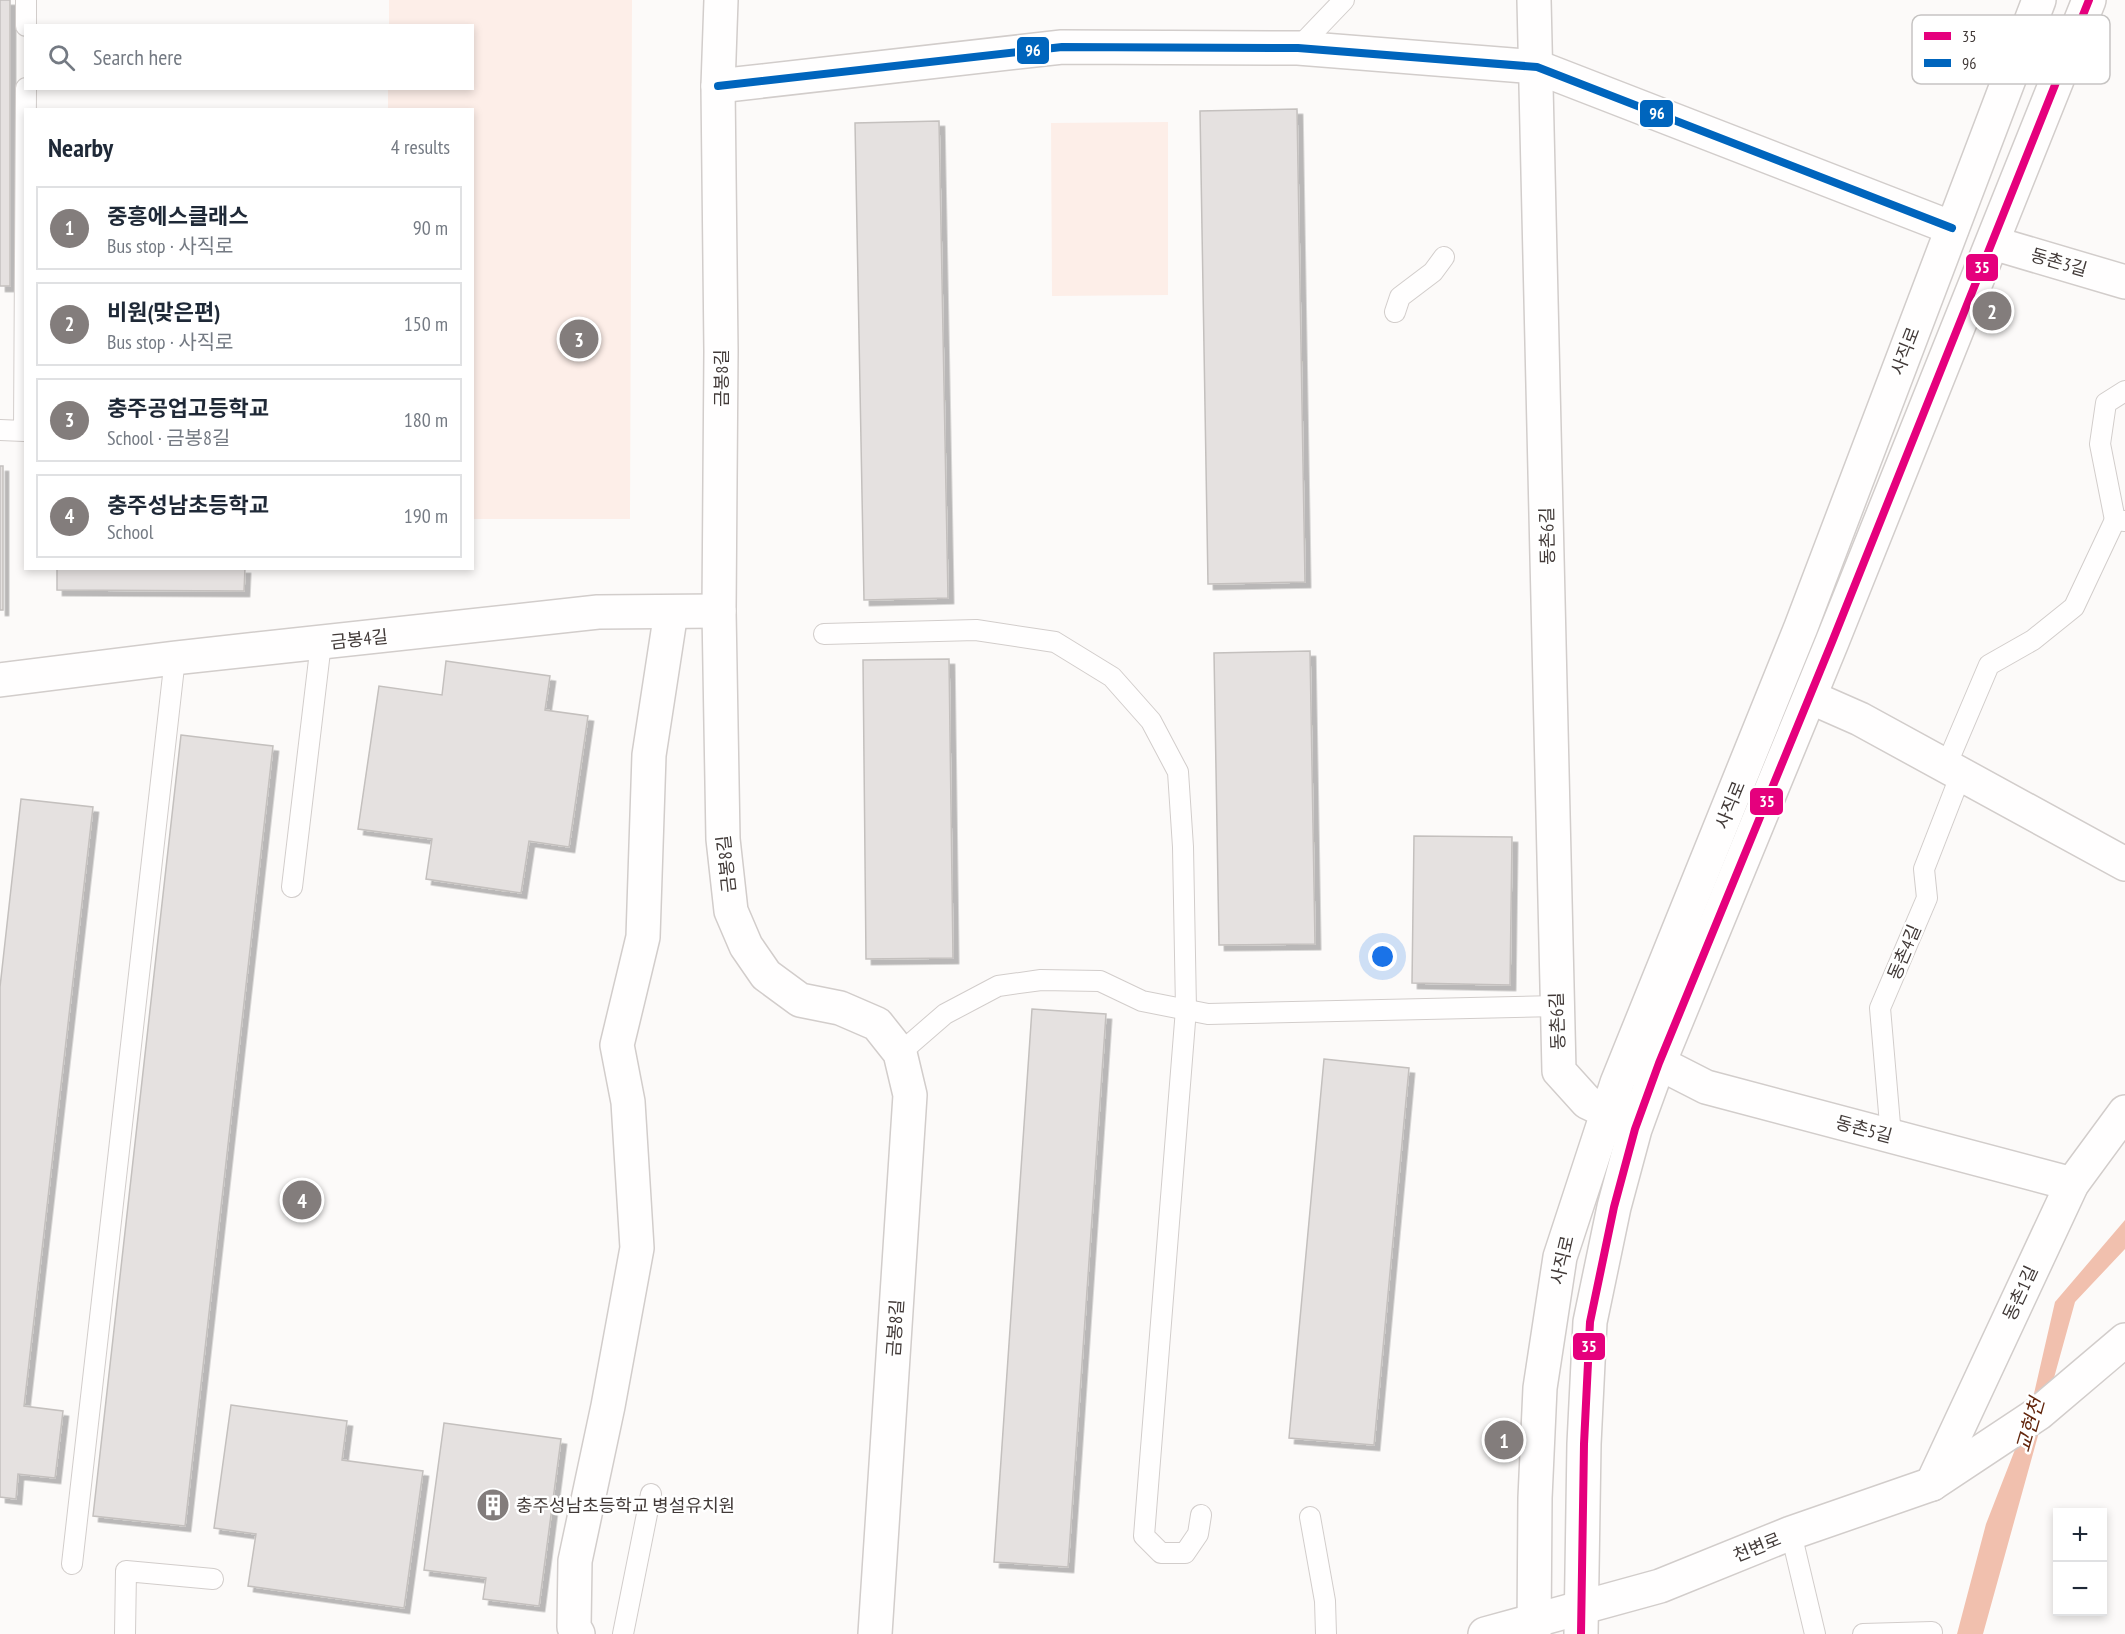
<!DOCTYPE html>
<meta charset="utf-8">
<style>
:root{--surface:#fff;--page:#f6f6f7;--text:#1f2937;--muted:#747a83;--line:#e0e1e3;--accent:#837d7c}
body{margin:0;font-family:"PT Sans Narrow","Noto Sans KR",sans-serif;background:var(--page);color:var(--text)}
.controls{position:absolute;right:18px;bottom:18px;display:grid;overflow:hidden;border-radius:0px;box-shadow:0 3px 9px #0003}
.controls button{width:54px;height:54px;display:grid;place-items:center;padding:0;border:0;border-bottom:2px solid var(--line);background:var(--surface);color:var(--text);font:30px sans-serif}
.you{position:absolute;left:1383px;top:957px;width:21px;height:21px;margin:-15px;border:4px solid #fff;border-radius:50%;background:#1a73e8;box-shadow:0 0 0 9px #1a73e833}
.badge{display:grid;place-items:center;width:39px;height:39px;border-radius:50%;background:var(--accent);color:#fff;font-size:20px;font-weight:700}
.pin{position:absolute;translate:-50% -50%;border:3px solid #fff;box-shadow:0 2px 6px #0006}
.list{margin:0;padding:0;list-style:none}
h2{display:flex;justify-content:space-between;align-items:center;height:78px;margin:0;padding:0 24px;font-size:26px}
h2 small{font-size:20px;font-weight:400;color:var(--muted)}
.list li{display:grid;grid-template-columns:39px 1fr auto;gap:18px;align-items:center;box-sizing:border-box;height:84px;margin:0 12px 12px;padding:0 12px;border:2px solid var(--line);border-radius:0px}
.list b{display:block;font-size:22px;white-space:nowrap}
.list p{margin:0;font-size:20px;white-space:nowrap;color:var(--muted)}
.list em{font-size:20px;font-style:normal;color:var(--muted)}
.icon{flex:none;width:33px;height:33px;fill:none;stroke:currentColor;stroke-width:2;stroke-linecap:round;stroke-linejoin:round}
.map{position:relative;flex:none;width:2125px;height:1634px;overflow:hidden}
.search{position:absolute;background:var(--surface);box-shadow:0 3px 9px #0003;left:24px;top:24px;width:450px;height:66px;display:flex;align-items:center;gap:15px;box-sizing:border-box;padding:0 21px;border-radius:0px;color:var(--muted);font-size:22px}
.panel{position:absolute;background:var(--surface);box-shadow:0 3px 9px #0003;left:24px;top:108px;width:450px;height:462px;border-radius:0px}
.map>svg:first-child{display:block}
.green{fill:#fdeee8}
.water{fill:#f1c0ae}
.building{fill:#e5e1e0;stroke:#c4c0be;stroke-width:1.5;filter:url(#shadow)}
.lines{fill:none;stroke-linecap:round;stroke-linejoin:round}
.lane-casing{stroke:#d2cdcb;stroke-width:22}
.street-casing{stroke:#d2cdcb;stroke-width:36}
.secondary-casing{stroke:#d2cdcb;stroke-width:36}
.lane{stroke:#fffefe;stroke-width:20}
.street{stroke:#fffefe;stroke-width:33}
.secondary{stroke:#fffefe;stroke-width:33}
.bus-1-casing{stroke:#fff;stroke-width:12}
.bus-2-casing{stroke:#fff;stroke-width:12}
.bus-1{stroke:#e5007d;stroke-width:8}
.bus-2{stroke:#0065bd;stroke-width:8}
.labels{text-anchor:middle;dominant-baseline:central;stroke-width:5;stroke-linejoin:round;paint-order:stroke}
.street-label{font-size:18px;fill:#423a38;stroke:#fff}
.poi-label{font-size:18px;fill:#423a38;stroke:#fff;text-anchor:start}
.water-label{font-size:20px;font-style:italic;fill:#63260d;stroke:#fff}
.key{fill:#fff;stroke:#c6c4c3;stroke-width:1.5}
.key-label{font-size:16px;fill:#423a38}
.line-badge{stroke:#fff;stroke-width:2}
.badge-label{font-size:16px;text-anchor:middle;font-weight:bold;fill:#fff}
</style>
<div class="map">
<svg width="2125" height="1634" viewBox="0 0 2125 1634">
<defs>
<filter id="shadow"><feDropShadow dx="5.5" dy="5.5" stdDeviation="0" flood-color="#0004"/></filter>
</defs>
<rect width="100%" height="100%" fill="#fcfaf9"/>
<g class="green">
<path d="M389 0H632L630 519H473L472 110 388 109V89L472 88V26L389 25Z"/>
<path d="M1168 122V295L1052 296 1051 123Z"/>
</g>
<path class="water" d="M2125 1220V1249L2075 1302 1983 1634H1957L1986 1524 2030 1411 2055 1302Z"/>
<g class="building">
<rect x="0" y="0" width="10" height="286"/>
<path d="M1297 109 1305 582 1208 584 1200 111Z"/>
<path d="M939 121 948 598 864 600 855 123Z"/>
<rect x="0" y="466" width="3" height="144"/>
<path d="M57 568H245L244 591 57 590Z"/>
<path d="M1310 651 1315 944 1219 945 1214 653Z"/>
<path d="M949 659 953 958 866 959 863 660Z"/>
<path d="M446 661 550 676 545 710 588 716 569 847 529 841 521 893 426 879 432 839 358 829 379 686 442 695Z"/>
<path d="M181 735 273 746 185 1526 93 1516Z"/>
<path d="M21 799 93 807 24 1406 63 1411 55 1478 18 1474 16 1499 0 1497V987Z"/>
<path d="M1414 836 1512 837 1510 985 1412 983Z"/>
<path d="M1032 1009 1106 1014 1068 1567 994 1562Z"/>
<path d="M1324 1059 1409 1068 1374 1445 1289 1438Z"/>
<path d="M231 1405 347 1421 342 1460 423 1471 404 1608 248 1586 256 1534 214 1528Z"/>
<path d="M444 1423 561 1439 539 1606 483 1599 486 1578 424 1570Z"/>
</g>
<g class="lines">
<g class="lane-casing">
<g id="lane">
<path d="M26 26V0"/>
<path d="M1298 48 1344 0"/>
<path d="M1395 312 1400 297 1433 272 1444 257"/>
<path d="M2125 391 2106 403 2100 444 2115 520 2125 521"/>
<path d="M0 430 24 431 26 88"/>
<path d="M824 634 976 630 1055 642 1112 677 1151 721 1178 772 1183 847 1186 1009 1144 1536 1161 1553H1185L1198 1534 1201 1515"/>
<path d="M1946 766 1989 665 2033 640 2074 607 2115 520"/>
<path d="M292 887 321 643"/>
<path d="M900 1053 945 1014 998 986 1041 980 1100 981 1142 1001 1208 1014 1557 1006"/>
<path d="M1891 1136 1880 1008 1927 898 1924 869 1961 774"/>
<path d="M1310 1517 1325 1601 1326 1634"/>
<path d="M1791 1533 1815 1634"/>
<path d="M72 1564 175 658"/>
<path d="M125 1634 126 1571 213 1579"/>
<path d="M623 1634 651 1494"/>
<path d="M1863 1634 1932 1632"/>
</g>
</g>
<g class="street-casing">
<g id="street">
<path d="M721 0 718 86 721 351 719 611 723 839 731 911 746 946 766 975 800 1000 840 1008 877 1024 900 1053 910 1095 875 1634"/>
<path d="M1534 0 1559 1071 1587 1102 1608 1112"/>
<path d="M718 86 1062 47 1298 48 1537 67 1952 228"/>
<path d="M1993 243 2125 282"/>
<path d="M0 680 175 658 598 612 719 611"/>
<path d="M1810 697 1860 719 2125 864"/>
<path d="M1659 1063 1706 1087 2072 1184"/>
<path d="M1932 1484 2072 1184 2125 1112"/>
<path d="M578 1634 574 1627 575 1561 608 1406 637 1248 628 1102 617 1045 643 937 649 755 671 612"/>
</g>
</g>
<g class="secondary-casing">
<g id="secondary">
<path d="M1485 1634 1660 1586 1791 1533 1932 1484 2039 1413 2125 1340"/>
<path d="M1534 1634 1535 1498 1540 1388 1560 1257 1617 1083 1801 627 2039 0"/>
<path d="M1581 1634 1584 1444 1590 1322 1614 1207 1635 1129 1659 1063 1832 642 2089 0"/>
</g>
</g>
<use href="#lane" class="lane"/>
<use href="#street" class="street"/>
<use href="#secondary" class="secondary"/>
<g class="bus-1-casing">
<path id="bus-1" d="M1581 1634 1584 1444 1590 1322 1614 1207 1635 1129 1659 1063 1832 642 2089 0"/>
</g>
<g class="bus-2-casing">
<path id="bus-2" d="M718 86 1062 47 1298 48 1537 67 1952 228"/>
</g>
<use href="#bus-1" class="bus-1"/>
<use href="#bus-2" class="bus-2"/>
</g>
<defs>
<g id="building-disc" transform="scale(1.725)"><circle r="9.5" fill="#837d7c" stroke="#fff"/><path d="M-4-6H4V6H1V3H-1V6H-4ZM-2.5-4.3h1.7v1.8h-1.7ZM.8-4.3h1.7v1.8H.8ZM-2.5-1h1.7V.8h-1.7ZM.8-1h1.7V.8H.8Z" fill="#fff"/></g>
</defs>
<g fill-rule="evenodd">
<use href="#building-disc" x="493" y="1505"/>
</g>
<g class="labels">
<g class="street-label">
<text transform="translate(2059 262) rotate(16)">동촌3길</text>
<text transform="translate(1905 351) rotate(-69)">사직로</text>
<text transform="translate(721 378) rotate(-90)">금봉8길</text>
<text transform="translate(1547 536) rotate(-91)">동촌6길</text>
<text transform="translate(359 639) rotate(-6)">금봉4길</text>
<text transform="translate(1730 805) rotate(-68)">사직로</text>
<text transform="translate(726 864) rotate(-96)">금봉8길</text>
<text transform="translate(1904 952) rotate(-67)">동촌4길</text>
<text transform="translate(1557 1021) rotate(-92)">동촌6길</text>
<text transform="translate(1864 1129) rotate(15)">동촌5길</text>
<text transform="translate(1562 1260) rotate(-77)">사직로</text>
<text transform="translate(2020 1293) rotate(-65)">동촌1길</text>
<text transform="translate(895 1328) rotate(-86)">금봉8길</text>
<text transform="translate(1757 1547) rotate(-22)">천변로</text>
</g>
<g class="poi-label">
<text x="516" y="1505">충주성남초등학교 병설유치원</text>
</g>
<g class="water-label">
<text transform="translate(2030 1425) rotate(-74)">교현천</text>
</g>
</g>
<rect x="1912" y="15" width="198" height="69" rx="9" class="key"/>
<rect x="1924" y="32" width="27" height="8" fill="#e5007d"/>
<rect x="1924" y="59" width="27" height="8" fill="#0065bd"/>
<g class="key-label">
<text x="1962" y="42">35</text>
<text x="1962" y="69">96</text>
</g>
<g class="line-badge">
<rect x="1016" y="36" width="34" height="29" rx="6" fill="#0065bd"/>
<rect x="1639" y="99" width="35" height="29" rx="6" fill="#0065bd"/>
<rect x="1965" y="253" width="34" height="29" rx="6" fill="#e5007d"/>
<rect x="1749" y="787" width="35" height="29" rx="6" fill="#e5007d"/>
<rect x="1572" y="1332" width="34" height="29" rx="6" fill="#e5007d"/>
</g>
<g class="badge-label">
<text x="1033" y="56">96</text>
<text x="1657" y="119">96</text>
<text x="1982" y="273">35</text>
<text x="1767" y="807">35</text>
<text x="1589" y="1352">35</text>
</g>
</svg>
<div class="controls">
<button>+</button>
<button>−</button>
</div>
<div class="you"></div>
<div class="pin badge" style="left:1504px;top:1440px">1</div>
<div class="pin badge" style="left:1992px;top:311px">2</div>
<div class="pin badge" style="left:579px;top:339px">3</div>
<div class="pin badge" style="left:302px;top:1200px">4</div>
<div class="search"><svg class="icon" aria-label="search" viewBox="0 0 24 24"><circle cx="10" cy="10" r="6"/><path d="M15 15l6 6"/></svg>Search here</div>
<section class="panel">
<h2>Nearby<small>4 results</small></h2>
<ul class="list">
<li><span class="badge">1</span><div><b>중흥에스클래스</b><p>Bus stop · 사직로</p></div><em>90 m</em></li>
<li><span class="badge">2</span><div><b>비원(맞은편)</b><p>Bus stop · 사직로</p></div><em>150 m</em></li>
<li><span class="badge">3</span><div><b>충주공업고등학교</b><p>School · 금봉8길</p></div><em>180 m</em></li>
<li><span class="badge">4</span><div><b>충주성남초등학교</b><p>School</p></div><em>190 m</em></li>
</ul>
</section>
</div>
